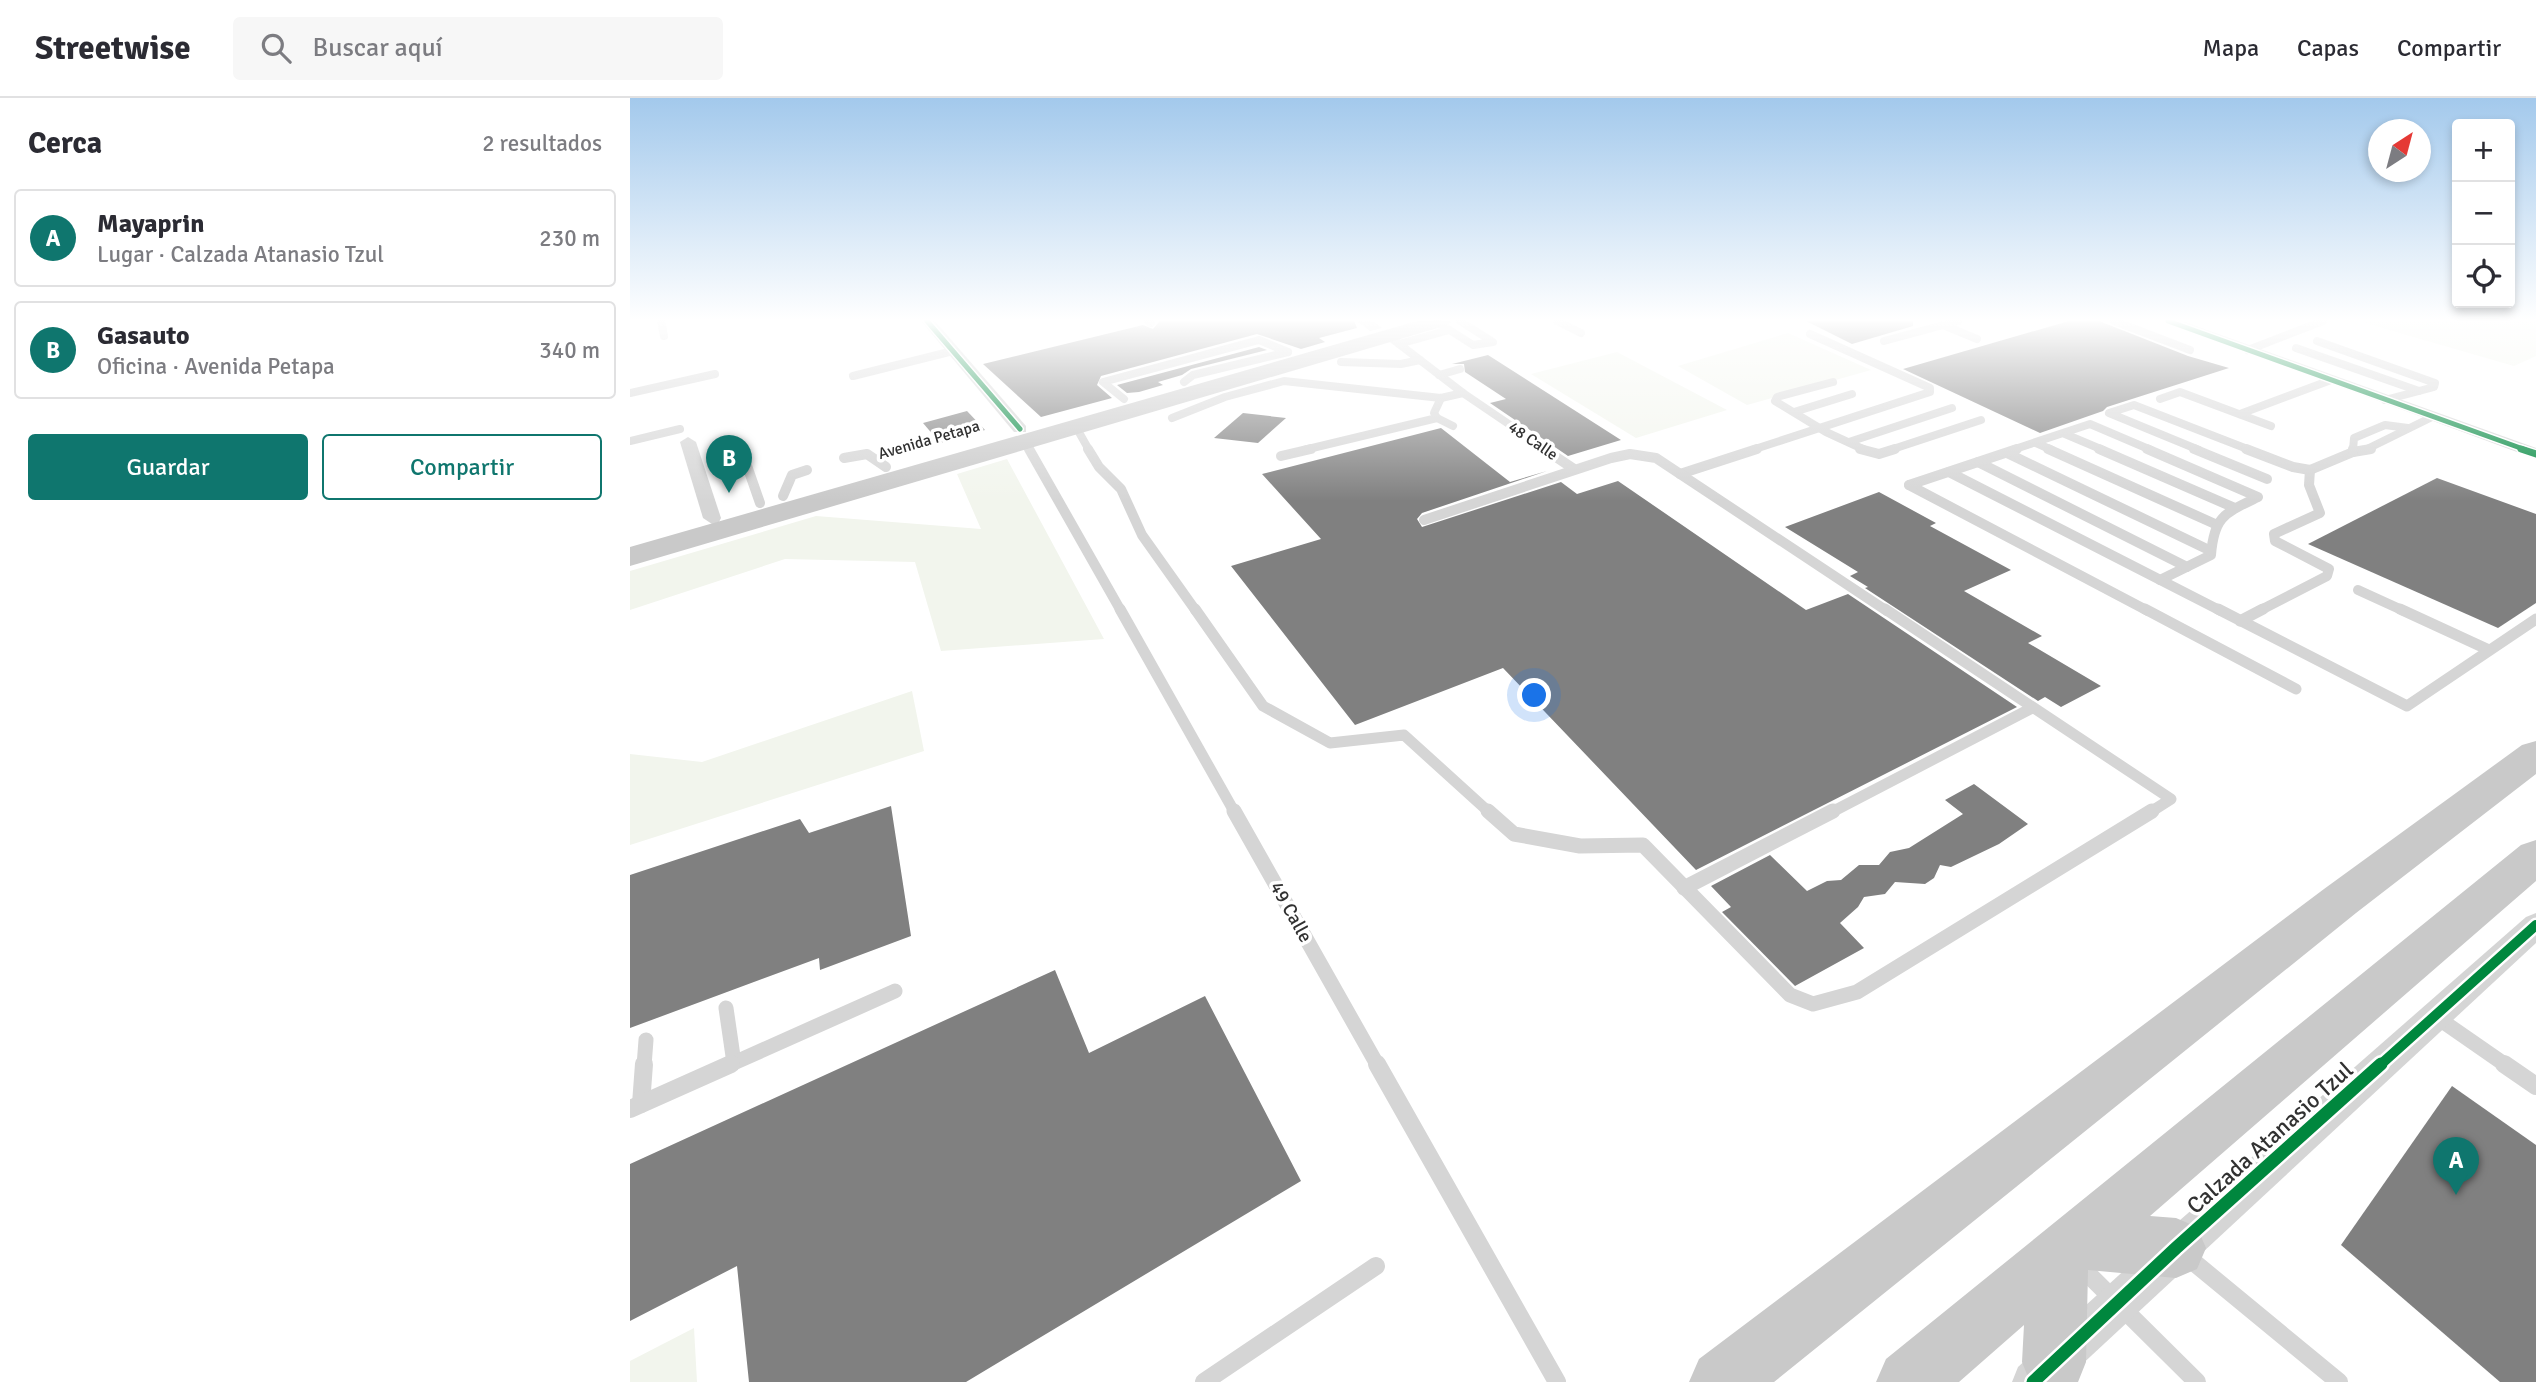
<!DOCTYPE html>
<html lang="es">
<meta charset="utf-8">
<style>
:root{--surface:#fff;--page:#f7f7f7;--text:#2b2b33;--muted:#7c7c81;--line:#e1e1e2;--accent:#0f766e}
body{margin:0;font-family:Signika,sans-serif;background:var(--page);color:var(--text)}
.controls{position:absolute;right:21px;top:21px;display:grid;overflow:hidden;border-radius:7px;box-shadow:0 4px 10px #0003}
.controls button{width:63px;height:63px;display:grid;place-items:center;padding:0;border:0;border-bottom:2px solid var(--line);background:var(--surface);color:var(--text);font:35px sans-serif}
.compass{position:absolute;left:1738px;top:21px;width:63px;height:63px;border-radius:50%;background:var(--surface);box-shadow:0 4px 10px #0003;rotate:36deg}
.you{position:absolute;left:905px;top:598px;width:24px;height:24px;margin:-18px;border:5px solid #fff;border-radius:50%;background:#1a73e8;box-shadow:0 0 0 10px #1a73e833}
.badge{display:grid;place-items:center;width:46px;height:46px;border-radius:50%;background:var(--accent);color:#fff;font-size:23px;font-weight:700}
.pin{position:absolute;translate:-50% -58px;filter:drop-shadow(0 2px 4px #0008)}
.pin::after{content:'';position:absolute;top:37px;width:24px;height:21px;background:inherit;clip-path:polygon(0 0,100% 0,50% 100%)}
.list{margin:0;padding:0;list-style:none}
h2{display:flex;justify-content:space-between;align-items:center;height:91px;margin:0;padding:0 28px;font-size:30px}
h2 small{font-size:23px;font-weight:400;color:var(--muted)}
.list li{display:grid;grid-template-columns:46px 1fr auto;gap:21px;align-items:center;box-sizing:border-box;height:98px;margin:0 14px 14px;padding:0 14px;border:2px solid var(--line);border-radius:7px}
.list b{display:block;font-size:26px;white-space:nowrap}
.list p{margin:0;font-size:23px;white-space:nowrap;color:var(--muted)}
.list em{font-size:23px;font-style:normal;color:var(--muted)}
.actions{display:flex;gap:14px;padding:21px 28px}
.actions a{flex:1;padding:16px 0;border:2px solid var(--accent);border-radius:7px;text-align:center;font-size:24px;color:var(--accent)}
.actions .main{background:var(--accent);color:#fff}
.icon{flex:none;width:38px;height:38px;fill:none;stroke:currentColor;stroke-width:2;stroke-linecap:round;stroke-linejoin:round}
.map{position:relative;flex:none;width:1906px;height:1284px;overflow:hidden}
header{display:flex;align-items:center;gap:42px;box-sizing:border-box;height:98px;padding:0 35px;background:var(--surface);border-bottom:2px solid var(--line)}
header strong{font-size:33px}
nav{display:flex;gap:38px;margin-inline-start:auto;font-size:24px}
.search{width:490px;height:63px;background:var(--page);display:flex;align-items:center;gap:18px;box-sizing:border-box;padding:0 24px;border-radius:7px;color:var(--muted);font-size:26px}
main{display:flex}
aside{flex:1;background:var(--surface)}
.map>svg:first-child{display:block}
.green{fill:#f2f5ed}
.building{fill:#808080}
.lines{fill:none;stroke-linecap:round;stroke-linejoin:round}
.service-far4{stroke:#d5d5d5;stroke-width:8}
.service-far3{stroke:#d5d5d5;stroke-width:10}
.service-far2{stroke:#d5d5d5;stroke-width:11}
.service-far1{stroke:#d5d5d5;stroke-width:15}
.service{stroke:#d5d5d5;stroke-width:18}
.minor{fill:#d5d5d5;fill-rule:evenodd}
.primary{fill:#c9c9c9;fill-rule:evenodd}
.cycleway-far3-casing{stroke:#fff;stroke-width:8}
.cycleway-far2-casing{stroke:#fff;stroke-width:10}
.cycleway-far1-casing{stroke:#fff;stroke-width:15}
.cycleway-casing{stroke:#fff;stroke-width:18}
.cycleway-far3{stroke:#00873e;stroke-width:5}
.cycleway-far2{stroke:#00873e;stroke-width:7}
.cycleway-far1{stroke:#00873e;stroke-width:10}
.cycleway{stroke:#00873e;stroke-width:13}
.labels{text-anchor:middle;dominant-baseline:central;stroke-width:7;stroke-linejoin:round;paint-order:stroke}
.far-street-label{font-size:16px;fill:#313131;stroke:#fff}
.street-label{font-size:19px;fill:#313131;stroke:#fff}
.near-street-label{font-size:23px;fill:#313131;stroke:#fff}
</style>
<header>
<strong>Streetwise</strong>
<div class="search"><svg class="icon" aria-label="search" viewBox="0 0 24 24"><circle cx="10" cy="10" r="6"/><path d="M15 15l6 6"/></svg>Buscar aquí</div>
<nav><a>Mapa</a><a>Capas</a><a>Compartir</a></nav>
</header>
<main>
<aside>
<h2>Cerca<small>2 resultados</small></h2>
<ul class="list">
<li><span class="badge">A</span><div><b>Mayaprin</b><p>Lugar · Calzada Atanasio Tzul</p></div><em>230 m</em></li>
<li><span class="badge">B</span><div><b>Gasauto</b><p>Oficina · Avenida Petapa</p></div><em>340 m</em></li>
</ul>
<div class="actions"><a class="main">Guardar</a><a>Compartir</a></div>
</aside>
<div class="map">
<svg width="1906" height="1284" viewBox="0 0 1906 1284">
<rect width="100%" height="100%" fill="#fff"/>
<g class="green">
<path d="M1739 223H1906V258L1884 268 1735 225Z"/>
<path d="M1158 235 1241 272 1117 307 1048 268Z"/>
<path d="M987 254 1097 312 1006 340 901 276Z"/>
<path d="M377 361 474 541 311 553 285 464 155 461 0 512V473L186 418 351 431 327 376Z"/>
<path d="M282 593 294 653 0 747V656L72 664Z"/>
<path d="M64 1230 67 1284H0V1263Z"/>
</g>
<g class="building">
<path d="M530 223H724L727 230 689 240 695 244 671 251 627 236 471 278 467 287 482 300 411 319 353 266 513 227 523 231Z"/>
<path d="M1176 223H1283V228L1222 246Z"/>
<path d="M1439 223H1469L1558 258 1599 270 1477 309 1473 313 1410 335 1273 271Z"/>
<path d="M629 249 637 252 561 271 552 277 528 284 533 287 509 294 497 295 487 287Z"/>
<path d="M858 257 991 342 938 358 860 305 876 301 835 274 834 266H822Z"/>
<path d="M337 313 355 332 310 345 293 325Z"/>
<path d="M613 315 656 320 628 345 584 340Z"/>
<path d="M811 330 880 384 917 373 792 415 787 421 792 429 931 384 947 396 988 383 1176 512 1218 496 1387 609 1066 772 873 570 725 627 601 468 691 441 632 376Z"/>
<path d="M1807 380 1906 416V505L1868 530 1678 446Z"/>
<path d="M1249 394 1306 425 1300 428 1381 472 1334 493 1412 538 1398 545 1471 588 1431 609 1415 599 1408 603 1235 490 1238 489 1220 478 1228 474 1155 429Z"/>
<path d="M1344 686 1398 726 1369 746 1321 769 1310 767 1304 780 1295 786 1265 784 1255 796 1234 799 1228 809 1210 825 1234 850 1165 888 1092 814 1101 809 1081 788 1140 757 1177 793 1197 783 1211 782 1229 767H1249L1260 754 1279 750 1333 716 1315 702Z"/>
<path d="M261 708 281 838 190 872 189 860 0 930V777L170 721 179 735Z"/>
<path d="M425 872 459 955 575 898 671 1083 336 1284H119L107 1168 0 1223V1066Z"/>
<path d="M1822 988 1906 1047V1284H1870L1711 1147Z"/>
</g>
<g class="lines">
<g class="service-far4">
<path d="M31 223 34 238"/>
<path d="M518 223 521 225"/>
<path d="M927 223 951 235"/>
<path d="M1484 223 1560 252"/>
<path d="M807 224 843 247 863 244 830 223"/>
<path d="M1313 227 1347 241"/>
<path d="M760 239 833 295 917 352"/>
<path d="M1254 243 1328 223"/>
<path d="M1687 243 1805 285 1804 289 1755 302"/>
<path d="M769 246 819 232"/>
<path d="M1666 250 1789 293"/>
<path d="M1618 252 1693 223"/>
<path d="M711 264 771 266 790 262"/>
<path d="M809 277 830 271"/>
<path d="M223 278 323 253"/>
<path d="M554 284 563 277 658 254"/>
<path d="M1203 284 1147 299 1145 303 1196 334 1235 352"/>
<path d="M0 295 85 276"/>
<path d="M494 301 473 284 629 242 658 254"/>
<path d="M1530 301 1550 294 1641 328"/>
<path d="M1164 314 1222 296"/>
<path d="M1610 316 1701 282"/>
<path d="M542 320 595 299 654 283 811 300 833 295"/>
<path d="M807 320 823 328"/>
<path d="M446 329 459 352"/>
<path d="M1435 336 1473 352"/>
<path d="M0 343 50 331"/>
<path d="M395 344 400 352"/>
<path d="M1219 344 1322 310"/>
<path d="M1406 345 1422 352"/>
<path d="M674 352 807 320 804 315 811 300"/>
<path d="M1122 352 1300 294V290L1180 236"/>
<path d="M1260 352 1351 322"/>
<path d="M1382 352 1460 326 1521 352"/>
<path d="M1569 352 1479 315 1504 307 1620 352"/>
<path d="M1723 352 1724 340 1755 327 1778 330"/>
<path d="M1735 352 1802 319"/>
</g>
<g class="service-far3">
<path d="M399 351 491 513"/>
<path d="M458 351 469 369 491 391 512 437 566 513"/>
<path d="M914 351 944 371"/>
<path d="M1230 351 1249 356 1265 351"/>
<path d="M1418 351 1585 426"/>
<path d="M1469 351 1605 410"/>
<path d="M1517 351 1628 399C1595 415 1584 418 1581 457L1530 482"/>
<path d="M1564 351 1637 381"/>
<path d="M1616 351 1663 369 1680 372 1723 354 1741 351"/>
<path d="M1723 354V351"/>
<path d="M1377 355 1581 453"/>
<path d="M651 358 681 351"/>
<path d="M214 360 237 356 256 369"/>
<path d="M115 362 130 405"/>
<path d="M1348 364 1557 469"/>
<path d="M1319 374 1591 513"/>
<path d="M1050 376 1127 351"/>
<path d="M1279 387 1387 351"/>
<path d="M1279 387 1518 513"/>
<path d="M153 398 162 377 177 372"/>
<path d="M794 422 981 360 1000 356 1026 360 1257 513"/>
<path d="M1728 492 1774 513"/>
<path d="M1629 513 1697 478 1699 471 1645 443 1644 436 1690 415 1679 387 1680 372"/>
</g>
<g class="service-far2">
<path d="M490 511 605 715"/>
<path d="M565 511 633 608 700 645 774 637 860 715"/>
<path d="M1255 511 1541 701 1519 715"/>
<path d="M1515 511 1666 591"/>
<path d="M1588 511 1777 608 1906 521"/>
<path d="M1770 511 1859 552"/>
<path d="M1610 523 1633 511"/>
<path d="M1200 715 1402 610"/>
</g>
<g class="service-far1">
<path d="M604 713 748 968"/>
<path d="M858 713 884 736 950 748 1013 747 1160 897 1183 906 1227 894 1522 713"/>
<path d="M1054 790 1203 713"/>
<path d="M96 910 104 965"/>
<path d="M1805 918 1877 968"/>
<path d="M14 968 16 942"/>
<path d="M97 968 265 893"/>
</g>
<g class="service">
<path d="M747 966 927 1284"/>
<path d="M1874 966 1906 988"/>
<path d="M11 1006 14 966"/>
<path d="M0 1011 101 966"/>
<path d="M1555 1157 1709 1284"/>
<path d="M1448 1166 1567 1284"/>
<path d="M574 1284 746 1168"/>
</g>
<g class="minor">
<path d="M291 223H305L396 328V334H384Z"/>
<path d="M727 223H743L752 230 740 233Z"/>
<path d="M1532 223H1552L1906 350V361Z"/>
<path d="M58 339 66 344 91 420 89 424 82 426 73 420 50 344Z"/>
<path d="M1906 815V845L1433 1284H1382L1388 1269 1533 1137 1896 819Z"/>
</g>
<g class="primary">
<path d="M787 223H821L818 227 0 468V449Z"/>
<path d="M1906 643V676L1726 815 1144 1284H1059L1069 1261 1694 791 1892 647Z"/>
<path d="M1906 742V783L1520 1118 1546 1120 1567 1129 1576 1150 1567 1171 1546 1180 1458 1172 1456 1264 1448 1284H1400L1392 1264 1394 1227 1329 1284H1246L1256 1261 1891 747Z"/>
</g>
<g class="cycleway-far3-casing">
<g id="cycleway-far3">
<path d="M297 223 390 331"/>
<path d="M1538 223 1896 352"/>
</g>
</g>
<g class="cycleway-far2-casing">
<path id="cycleway-far2" d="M1891 351 1906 356"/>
</g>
<g class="cycleway-far1-casing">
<path id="cycleway-far1" d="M1749 968 1906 827"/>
</g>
<g class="cycleway-casing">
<path id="cycleway" d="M1403 1284 1546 1150 1751 966"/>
</g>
<use href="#cycleway-far3" class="cycleway-far3"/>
<use href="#cycleway-far2" class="cycleway-far2"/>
<use href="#cycleway-far1" class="cycleway-far1"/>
<use href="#cycleway" class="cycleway"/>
</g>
<linearGradient id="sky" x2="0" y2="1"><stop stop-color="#a3c9ec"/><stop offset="0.55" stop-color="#fff"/><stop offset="1" stop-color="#fff" stop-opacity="0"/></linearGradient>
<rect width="1906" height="403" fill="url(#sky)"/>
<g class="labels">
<g class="far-street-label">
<text transform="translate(299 342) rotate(-16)">Avenida Petapa</text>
<text transform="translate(903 343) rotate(34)">48 Calle</text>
</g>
<g class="street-label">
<text transform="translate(661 814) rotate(61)">49 Calle</text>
</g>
<g class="near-street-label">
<text transform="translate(1640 1040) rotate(-42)">Calzada Atanasio Tzul</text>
</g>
</g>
</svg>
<div class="controls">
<button>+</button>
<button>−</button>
<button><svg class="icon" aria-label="locate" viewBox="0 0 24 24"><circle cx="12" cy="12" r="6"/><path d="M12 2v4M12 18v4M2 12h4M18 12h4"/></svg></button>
</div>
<svg class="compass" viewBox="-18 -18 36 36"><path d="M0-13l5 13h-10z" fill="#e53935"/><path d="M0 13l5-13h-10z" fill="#7c7c81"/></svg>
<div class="you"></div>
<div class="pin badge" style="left:1826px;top:1097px">A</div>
<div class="pin badge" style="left:99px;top:395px">B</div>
</div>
</main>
